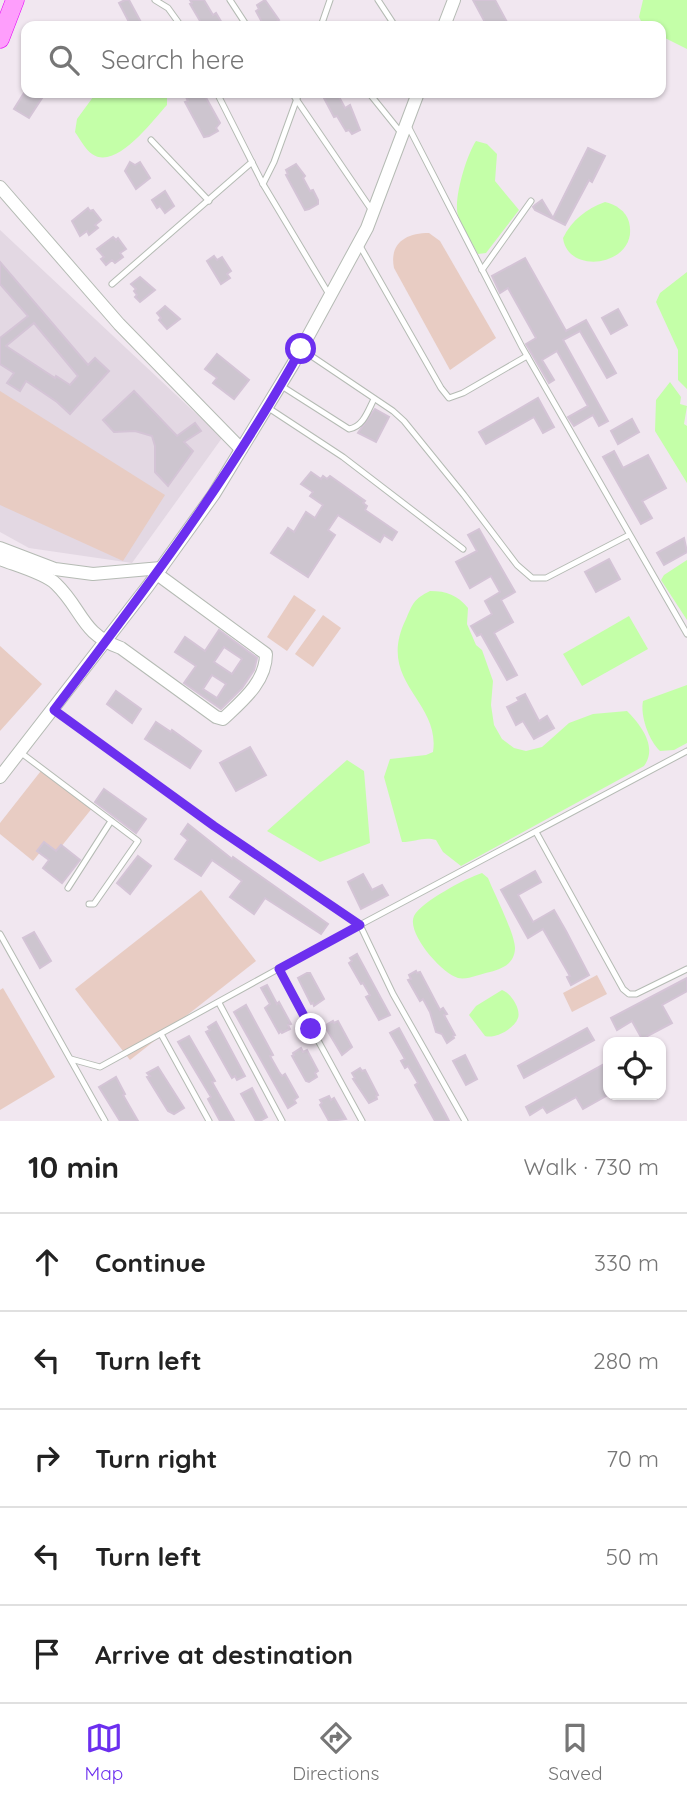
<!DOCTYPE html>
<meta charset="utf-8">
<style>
:root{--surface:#fff;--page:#f2f2f2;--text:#222;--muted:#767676;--line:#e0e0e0;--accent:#6c2fef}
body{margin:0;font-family:Quicksand,sans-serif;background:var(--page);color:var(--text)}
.controls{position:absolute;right:21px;bottom:21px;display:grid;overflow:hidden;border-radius:14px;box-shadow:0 2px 5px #0004}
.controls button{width:63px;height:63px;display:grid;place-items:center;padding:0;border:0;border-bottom:2px solid var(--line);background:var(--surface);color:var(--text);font:35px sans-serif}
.stop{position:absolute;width:21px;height:21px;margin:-16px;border:5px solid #6c2fef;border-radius:50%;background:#fff}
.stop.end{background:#6c2fef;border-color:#fff;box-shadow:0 2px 7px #0008}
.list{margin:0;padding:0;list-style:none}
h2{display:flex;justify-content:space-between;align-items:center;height:91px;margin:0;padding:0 28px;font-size:30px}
h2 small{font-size:23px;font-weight:400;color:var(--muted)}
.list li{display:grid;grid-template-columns:46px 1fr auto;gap:21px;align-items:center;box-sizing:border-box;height:98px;padding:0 28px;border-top:2px solid var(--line)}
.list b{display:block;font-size:26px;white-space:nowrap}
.list em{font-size:23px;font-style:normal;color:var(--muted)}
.icon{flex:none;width:38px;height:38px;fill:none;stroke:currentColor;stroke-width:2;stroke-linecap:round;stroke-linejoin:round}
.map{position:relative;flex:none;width:687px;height:1121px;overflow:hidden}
.search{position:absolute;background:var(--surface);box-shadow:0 2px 5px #0004;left:21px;right:21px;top:21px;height:77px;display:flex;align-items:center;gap:18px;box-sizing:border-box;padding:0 24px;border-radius:14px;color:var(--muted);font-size:26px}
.sheet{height:581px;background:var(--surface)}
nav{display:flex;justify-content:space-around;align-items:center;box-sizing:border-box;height:98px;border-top:2px solid var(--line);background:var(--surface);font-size:19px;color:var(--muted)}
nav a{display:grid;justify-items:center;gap:4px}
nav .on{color:var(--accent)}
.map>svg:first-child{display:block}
.education{fill:#e3d8e3}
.green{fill:#e8ccc3}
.water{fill:#c4ffa8}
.building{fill:#cdc5cf;stroke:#d4c4d6;stroke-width:2;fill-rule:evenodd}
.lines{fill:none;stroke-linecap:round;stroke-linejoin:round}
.service-casing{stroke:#b5bbb4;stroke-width:7}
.tertiary-casing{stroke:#b5bbb4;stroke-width:14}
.trunk-casing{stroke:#e500f7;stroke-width:19}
.service{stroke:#fff;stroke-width:5}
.tertiary{stroke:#fff;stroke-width:12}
.trunk{stroke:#fe9efc;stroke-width:18}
.route{stroke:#6c2fef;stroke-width:9}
</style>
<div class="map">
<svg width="687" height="1121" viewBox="0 0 687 1121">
<rect width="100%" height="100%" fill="#f1e7f0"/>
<path class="education" d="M0 230 222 438 132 563 29 548 0 532Z"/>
<g class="green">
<path d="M429 233 440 241 496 338 450 370 394 268C389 243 406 233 429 233Z"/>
<path d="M0 391 165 495 123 561 0 505Z"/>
<path d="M294 595 316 610 287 651 267 637Z"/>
<path d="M323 615 341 628 313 667 295 654Z"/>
<path d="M0 646 42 684 0 731Z"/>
<path d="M44 767 93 807 56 853 46 845 33 861 0 834V823Z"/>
<path d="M201 890 256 961 130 1060 75 989Z"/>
<path d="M597 975 607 994 572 1012 563 993Z"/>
<path d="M3 988 55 1077 0 1110V990Z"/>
</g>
<g class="water">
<path d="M643 0H687V49L661 36V26L643 25 639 17Z"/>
<path d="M96 93H167V105C152 121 116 171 92 154 85 149 80 139 75 132L77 119Z"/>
<path d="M476 141 487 144 497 154 495 181 519 210 486 253 478 254C472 242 462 228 458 215 453 199 467 154 476 141Z"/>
<path d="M605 202C615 204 626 211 629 222 640 265 568 277 563 238 572 220 586 209 605 202Z"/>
<path d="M687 272V389L678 380V350L656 302 660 293Z"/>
<path d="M670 382 681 397 680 404 687 406 684 424 687 426V483L655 431 656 400Z"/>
<path d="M687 560V620L661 580 664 575Z"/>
<path d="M430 591C447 591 457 595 468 608L467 624 476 645 482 650 493 681 491 705 494 725 502 739 514 748 526 751 542 747 569 723 593 714 627 711C641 725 658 747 644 766L461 866 443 852 436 840C424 836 415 842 402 842L384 777 390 759 426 755 433 752C441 700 375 682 406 619 413 603 414 599 430 591Z"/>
<path d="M629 616 648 649 582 686 563 654Z"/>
<path d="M687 685V743L674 750 660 751C649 741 640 716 643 701Z"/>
<path d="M347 760 364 771 370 843 320 862 267 831Z"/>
<path d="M482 873 488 878C494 893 516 936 515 949 514 964 503 968 490 972 480 974 468 980 458 978 442 974 406 933 414 916 421 902 466 878 482 873Z"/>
<path d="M502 990C511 993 521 1009 518 1018 514 1029 495 1039 485 1036L469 1015 476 1006Z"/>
</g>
<g class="building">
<path d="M125 0H129L142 24 131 26 119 3Z"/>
<path d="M190 0H204L213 15 216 13 222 23 216 26H203L190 4 192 3Z"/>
<path d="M265 0 279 20 274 23 276 26H264L256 11 259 9 257 5Z"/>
<path d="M473 0H495L508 24 503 26H487Z"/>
<path d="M24 93H34L42 98 29 118 14 109Z"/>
<path d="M194 93H199L200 96 204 94 220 123 216 128 218 131 209 136 204 137 185 102 188 101 186 97Z"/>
<path d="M324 93H337L345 108 350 105 360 130 352 134 349 130 346 131 337 116 334 117 324 98 327 97Z"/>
<path d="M588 148 605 156 592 182 589 180 565 225 535 210 533 207 535 205 542 200 553 218Z"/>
<path d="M130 162 135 165 140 162 150 178 136 189 125 171Z"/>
<path d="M296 164 305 176 303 178 310 191 313 190 318 200V204L309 209 305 210 286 175 288 174 286 170Z"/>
<path d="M165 191 174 206 165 213 160 206 157 208 152 200Z"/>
<path d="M88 208 90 211 93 210 101 220 95 225 98 228 89 235 87 231 80 236 72 221Z"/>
<path d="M113 237 116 240 118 238 126 249 120 253 123 257 115 263 112 260 106 265 101 259 104 257 97 249Z"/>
<path d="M214 256 217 260 222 257 231 271 227 274 230 278 221 284 207 261Z"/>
<path d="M525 258 566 331 586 320 616 373 607 378 580 331 563 340 608 421 599 426 593 415 574 426 568 417 588 406 557 351 542 360 554 380 549 383 526 344 536 338 508 288 500 293 492 276Z"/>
<path d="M0 262 88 365 95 358 109 371 70 414 57 402 26 381 20 391 7 383 14 373 0 364V338L28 316 0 284ZM34 323 78 376 70 385 56 376 55 378 6 346Z"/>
<path d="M140 277 155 290 140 302 135 297 137 295 134 291 136 289 131 284Z"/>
<path d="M165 306 180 319 167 329 159 320 161 318 157 313Z"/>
<path d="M618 309 627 325 611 334 602 318Z"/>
<path d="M217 354 249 380 234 399 213 383 217 378 205 369Z"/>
<path d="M134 391 177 436 195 423 201 431 184 442 193 451 168 486 155 472V446L152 436 135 431 114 432 103 420Z"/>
<path d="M538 398 554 427 543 433 534 417 486 444 479 432Z"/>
<path d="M375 409 389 417 376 442 358 433Z"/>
<path d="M632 419 639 432 618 444 611 431Z"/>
<path d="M614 451 623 468 648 455 666 488 642 501 652 518 641 524 603 457Z"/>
<path d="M311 472 321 479 323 476 327 479 330 476 365 501 363 503 367 506 365 510 397 532 392 540 384 535 380 542 338 515 328 530 335 535 308 577 271 553 288 528 294 532 306 512 315 518 323 505 310 496 313 492 301 484Z"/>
<path d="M479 529 515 592 501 600 513 622 494 633 517 675 507 680 481 634 477 636 471 626 492 614 485 601 500 592 491 576 470 588 456 562 477 551 468 535Z"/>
<path d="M684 538 687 552 664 565 657 553Z"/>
<path d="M609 559 620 579 596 592 585 572Z"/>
<path d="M219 630 257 658 254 670 242 688 221 709 184 683 196 666 175 652 185 637 205 651ZM224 647 242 659 232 674 214 662ZM212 675 226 684 217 698 203 689Z"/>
<path d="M116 691 141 709 132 723 107 704Z"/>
<path d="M525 694 539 721 547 716 554 728 534 739 523 721 516 725 507 707 519 701 517 698Z"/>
<path d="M156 722 171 732 172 730 201 751 190 768 145 739Z"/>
<path d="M250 747 266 775 236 791 220 763Z"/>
<path d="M104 789 146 819 136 833 95 802Z"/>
<path d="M188 824 232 859 233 857 328 924 321 934 265 898 254 914 230 897 242 881 212 860 201 876 175 859 188 840 181 834Z"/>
<path d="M44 842 56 851 61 845 80 860 62 883 43 868 49 860 37 851Z"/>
<path d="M138 856 151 866 130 894 117 883Z"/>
<path d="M535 871 541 882 518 895 533 922 554 910 566 931 589 975 571 985 567 977 570 976 543 929 528 938 501 890Z"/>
<path d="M363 874 372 890 382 885 388 895 361 909 348 882Z"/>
<path d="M34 932 51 961 40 968 23 938Z"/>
<path d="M357 954 390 1015 379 1020 366 997 370 995 363 983 361 984 349 963 352 961 350 958Z"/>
<path d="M416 971 417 973 420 972 440 1010 443 1008 447 1014 444 1015 455 1035 453 1036 454 1038 447 1043 442 1034 436 1032 430 1012 423 999 420 1001 408 980 411 979 409 975Z"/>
<path d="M307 973H310L324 999 314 1006 313 1003 311 1004 298 978Z"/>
<path d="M687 978V991L662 1005 672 1023 642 1039 632 1021 617 1030 611 1018Z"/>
<path d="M267 985 277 1004 279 1002 291 1024 288 1025 290 1029 282 1033 281 1031 279 1033 265 1008 270 1004 261 988Z"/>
<path d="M246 1005 273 1055 270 1056 279 1072 282 1076 285 1074 298 1097 294 1100 296 1103 288 1108 234 1012Z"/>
<path d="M333 1021 334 1023 338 1021 352 1047 342 1055 327 1030 326 1025Z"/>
<path d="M216 1022 245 1076 237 1080 235 1076 232 1078 206 1032 210 1030 208 1027Z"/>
<path d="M399 1028 446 1115 449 1121H435L415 1085 418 1083 408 1066 405 1068 401 1061 405 1059 390 1033Z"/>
<path d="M587 1028 594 1040 524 1078 518 1066Z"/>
<path d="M189 1036 215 1081 212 1082 234 1121H220L208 1099 211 1097 178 1042Z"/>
<path d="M301 1048 303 1052 307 1050 318 1071 315 1073 317 1077 309 1082 306 1081 292 1056 294 1055 293 1053Z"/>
<path d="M465 1055 477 1079 466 1085 453 1061Z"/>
<path d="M608 1062V1095L583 1109 576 1097 547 1113 543 1107 530 1115 526 1107Z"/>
<path d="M158 1067 184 1108 174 1114 168 1111 147 1077 150 1076 147 1073Z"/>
<path d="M360 1068 362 1071 365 1070 378 1095 376 1096 377 1099 369 1103 353 1079 355 1078 352 1073Z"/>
<path d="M116 1077 125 1094 123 1095 138 1121H120L99 1087Z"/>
<path d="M252 1088 267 1117 260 1121H256L241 1094Z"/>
<path d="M329 1096 331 1100 334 1098 346 1119 329 1121 320 1105 322 1103 320 1100Z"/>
</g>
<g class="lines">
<g class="service-casing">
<g id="service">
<path d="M155 0 168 8 181 26"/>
<path d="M230 0 247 26"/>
<path d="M378 0 395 26"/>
<path d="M321 26 330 0"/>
<path d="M217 93 263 184 330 296"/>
<path d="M292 93 373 212"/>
<path d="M369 93 402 134"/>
<path d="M408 126 522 347 687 634"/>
<path d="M151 140 209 201"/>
<path d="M263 184 274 162 299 93"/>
<path d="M360 246 441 388 449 398 463 393 527 356"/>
<path d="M482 270 531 201"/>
<path d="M112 284 252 162"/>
<path d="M301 349 393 411 404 421 464 495 517 565 532 578H546L629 535"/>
<path d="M280 385 349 429C363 427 368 411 374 399"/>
<path d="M267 407 343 457 463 549"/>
<path d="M54 710 214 826 360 925 393 994 465 1121"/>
<path d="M20 752 138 841 94 904H89"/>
<path d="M536 832 623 989 629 994H636L687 969"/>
<path d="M68 888 111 821"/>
<path d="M0 934 105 1121"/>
<path d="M279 969 362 1121"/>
<path d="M219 1003 282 1121"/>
<path d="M161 1034 209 1121"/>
<path d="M71 1059 100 1067 309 952 687 751"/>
</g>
</g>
<g class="tertiary-casing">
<g id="tertiary">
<path d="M444 26 454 0"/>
<path d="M0 187 119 324 241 449"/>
<path d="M0 548 55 569 93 574 161 568"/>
<path d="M0 559C15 565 45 573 56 584 83 610 81 634 121 648L216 717 223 719C242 701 266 682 266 654L157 574"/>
<path d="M0 777 148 586 214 494 293 364 367 228 418 93"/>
</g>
</g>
<g class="trunk-casing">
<path id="trunk" d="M0 39 15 0"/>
</g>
<use href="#service" class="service"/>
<use href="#tertiary" class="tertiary"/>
<use href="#trunk" class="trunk"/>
</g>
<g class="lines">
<path class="route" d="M301 349C230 478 142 594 54 710L214 826 360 925 279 969 311 1029"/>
</g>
</svg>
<div class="controls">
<button><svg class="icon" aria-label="locate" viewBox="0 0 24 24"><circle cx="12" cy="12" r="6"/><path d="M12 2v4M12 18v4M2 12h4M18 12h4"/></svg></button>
</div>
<div class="stop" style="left:301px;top:349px"></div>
<div class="stop end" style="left:311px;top:1029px"></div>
<div class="search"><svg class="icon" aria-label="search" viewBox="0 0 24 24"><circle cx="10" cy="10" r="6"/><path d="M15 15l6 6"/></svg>Search here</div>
</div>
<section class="sheet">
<h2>10 min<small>Walk · 730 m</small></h2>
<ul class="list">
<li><svg class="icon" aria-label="ahead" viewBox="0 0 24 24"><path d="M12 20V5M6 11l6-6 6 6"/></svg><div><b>Continue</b></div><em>330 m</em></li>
<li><svg class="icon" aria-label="left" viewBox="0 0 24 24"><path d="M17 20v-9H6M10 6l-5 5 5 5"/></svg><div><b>Turn left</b></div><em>280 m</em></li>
<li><svg class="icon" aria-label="right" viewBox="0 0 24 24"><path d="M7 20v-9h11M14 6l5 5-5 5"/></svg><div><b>Turn right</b></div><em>70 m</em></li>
<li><svg class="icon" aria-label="left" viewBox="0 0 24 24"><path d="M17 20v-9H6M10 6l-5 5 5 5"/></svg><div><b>Turn left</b></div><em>50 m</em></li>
<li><svg class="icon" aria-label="arrive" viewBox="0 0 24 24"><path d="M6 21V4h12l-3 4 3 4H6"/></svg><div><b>Arrive at destination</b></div></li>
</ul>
</section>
<nav>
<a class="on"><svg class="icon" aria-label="map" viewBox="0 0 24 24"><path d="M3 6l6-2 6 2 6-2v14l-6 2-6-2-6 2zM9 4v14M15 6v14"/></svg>Map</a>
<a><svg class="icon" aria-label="directions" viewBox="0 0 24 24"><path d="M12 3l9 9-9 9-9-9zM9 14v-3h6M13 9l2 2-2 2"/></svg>Directions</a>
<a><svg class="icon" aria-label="saved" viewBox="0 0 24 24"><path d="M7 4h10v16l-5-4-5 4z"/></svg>Saved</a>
</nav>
